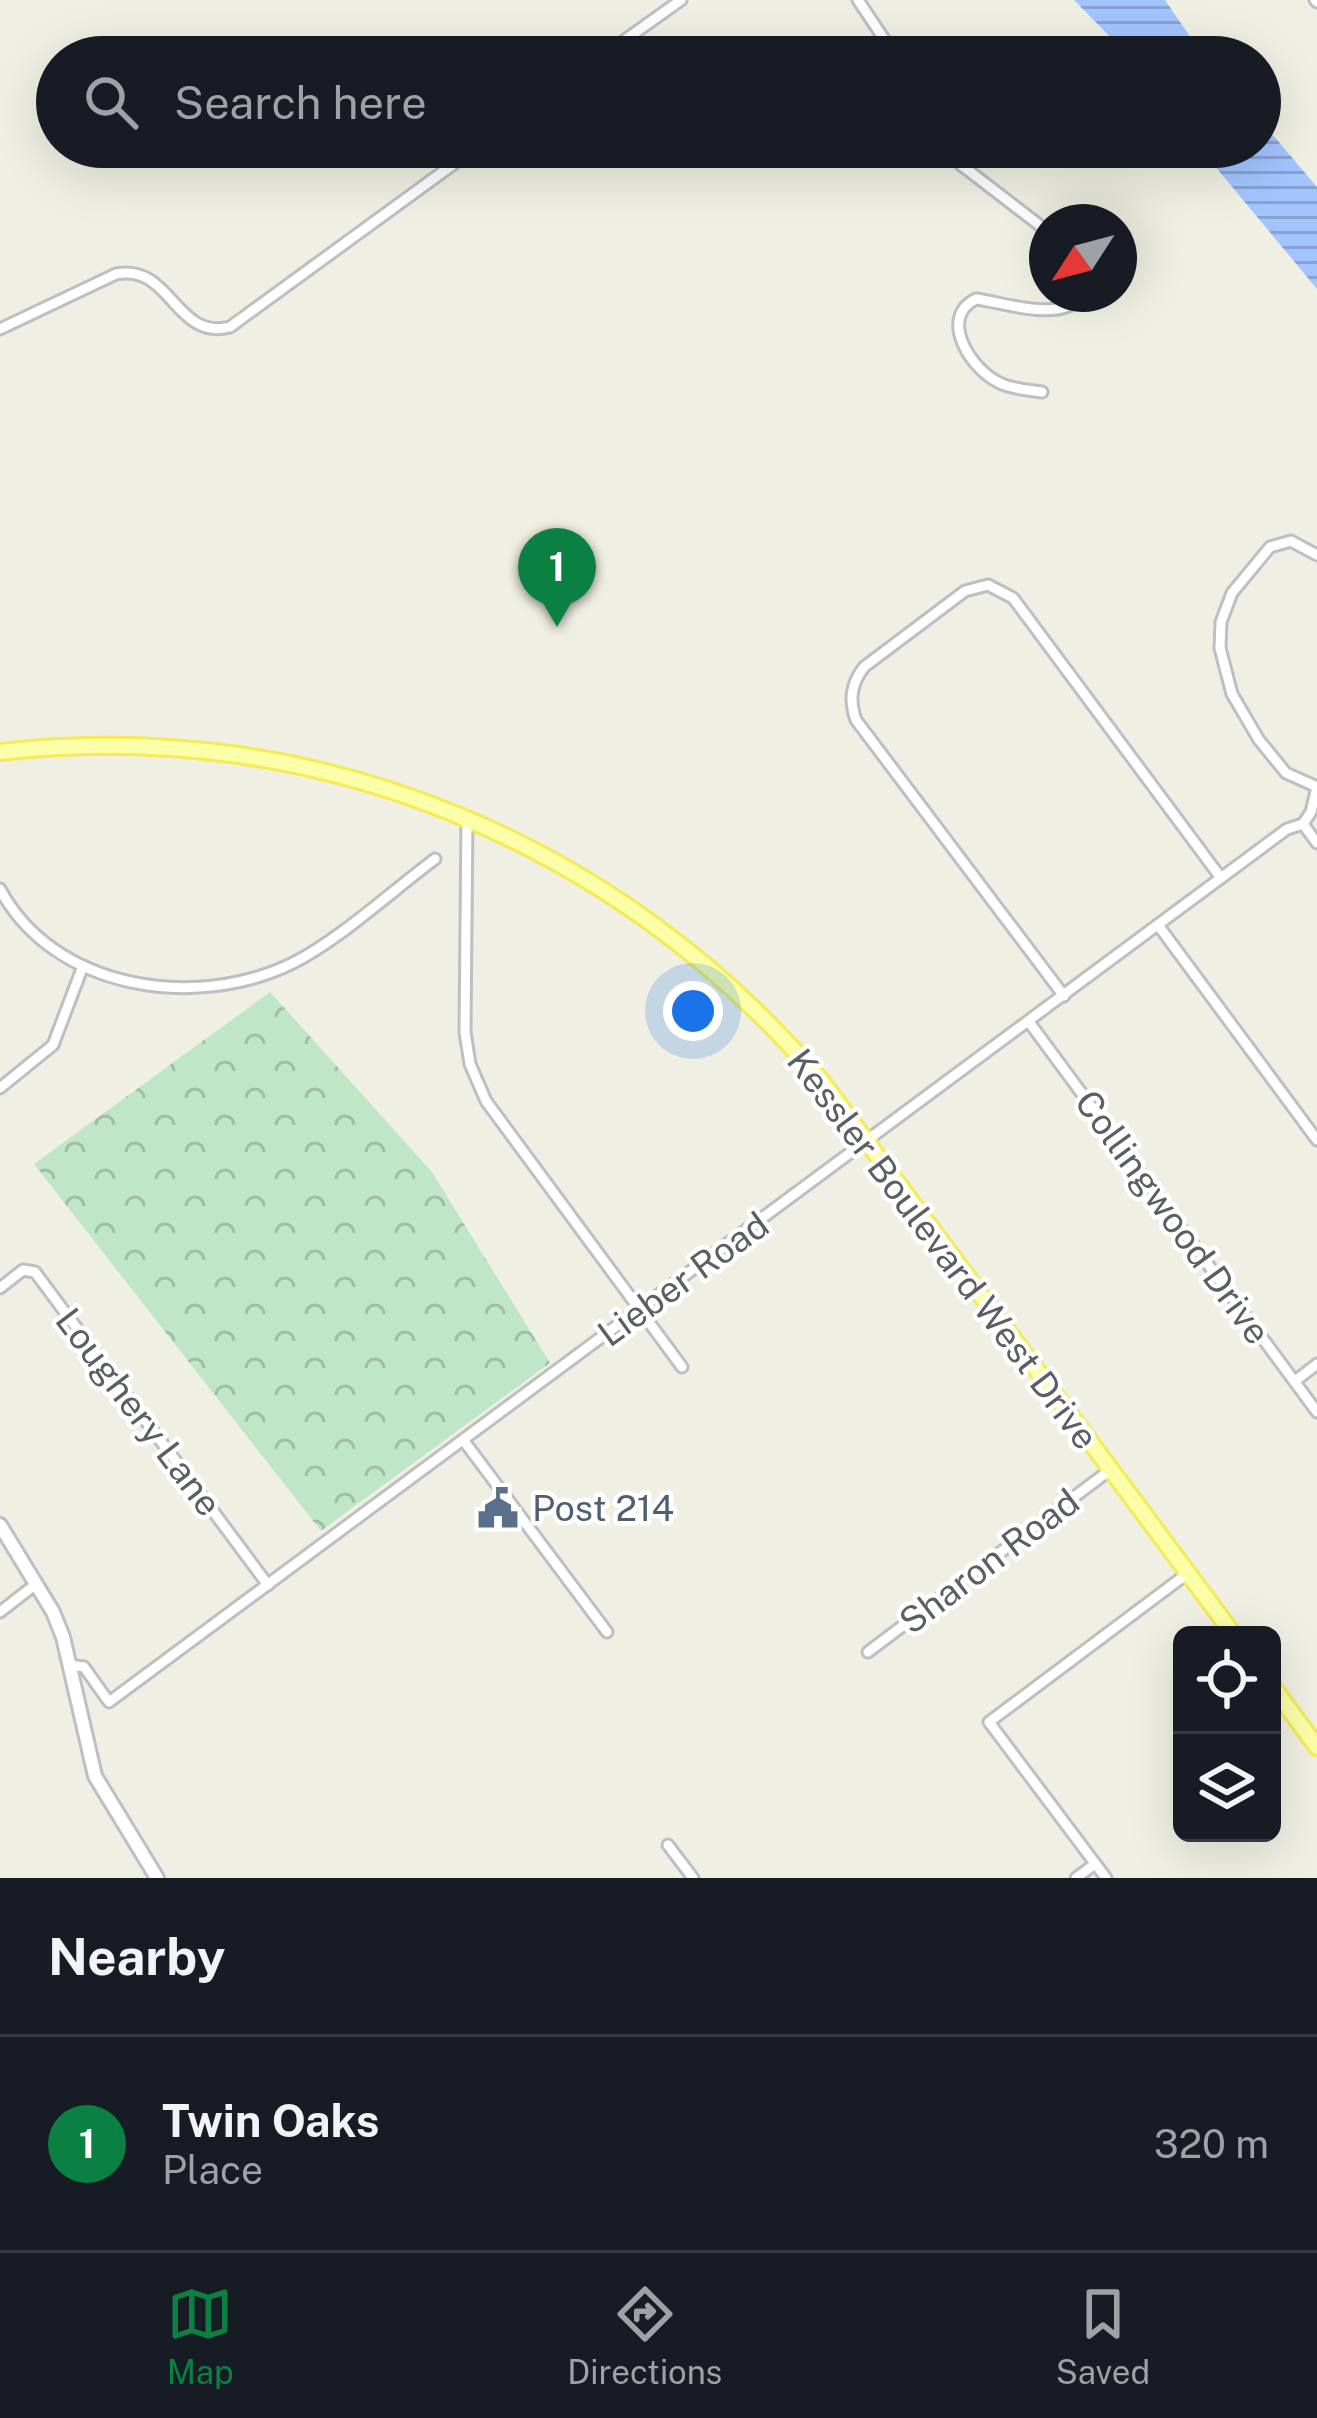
<!DOCTYPE html>
<style>
:root{--surface:#171b24;--page:#20242c;--text:#f1f3f6;--muted:#9ea1a6;--line:#363941;--accent:#0b8043}
body{margin:0;font-family:"Public Sans",sans-serif;background:var(--page);color:var(--text)}
.controls{position:absolute;right:36px;bottom:36px;display:grid;overflow:hidden;border-radius:18px;box-shadow:0 12px 48px #0002}
.controls button{width:108px;height:108px;display:grid;place-items:center;padding:0;border:0;border-bottom:3px solid var(--line);background:var(--surface);color:var(--text);font:60px sans-serif}
.compass{position:absolute;left:1029px;top:204px;width:108px;height:108px;border-radius:50%;background:var(--surface);box-shadow:0 12px 48px #0002;rotate:234deg}
.you{position:absolute;left:693px;top:1011px;width:42px;height:42px;margin:-30px;border:9px solid #fff;border-radius:50%;background:#1a73e8;box-shadow:0 0 0 18px #1a73e833}
.badge{display:grid;place-items:center;width:78px;height:78px;border-radius:50%;background:var(--accent);color:#fff;font-size:39px;font-weight:700}
.pin{position:absolute;translate:-50% -99px;filter:drop-shadow(0 3px 6px #0008)}
.pin::after{content:'';position:absolute;top:63px;width:42px;height:36px;background:inherit;clip-path:polygon(0 0,100% 0,50% 100%)}
.list{margin:0;padding:0;list-style:none}
h2{display:flex;justify-content:space-between;align-items:center;height:156px;margin:0;padding:0 48px;font-size:51px}
h2 small{font-size:39px;font-weight:400;color:var(--muted)}
.list li{display:grid;grid-template-columns:78px 1fr auto;gap:36px;align-items:center;box-sizing:border-box;height:216px;padding:0 48px;border-top:3px solid var(--line)}
.list b{display:block;font-size:45px;white-space:nowrap}
.list p{margin:0;font-size:39px;white-space:nowrap;color:var(--muted)}
.list em{font-size:39px;font-style:normal;color:var(--muted)}
.icon{flex:none;width:66px;height:66px;fill:none;stroke:currentColor;stroke-width:2;stroke-linecap:round;stroke-linejoin:round}
.map{position:relative;flex:none;width:1317px;height:1878px;overflow:hidden}
.search{position:absolute;background:var(--surface);box-shadow:0 12px 48px #0002;left:36px;right:36px;top:36px;height:132px;display:flex;align-items:center;gap:30px;box-sizing:border-box;padding:0 42px;border-radius:66px;color:var(--muted);font-size:45px}
.sheet{height:372px;background:var(--surface)}
nav{display:flex;justify-content:space-around;align-items:center;box-sizing:border-box;height:168px;border-top:3px solid var(--line);background:var(--surface);font-size:33px;color:var(--muted)}
nav a{display:grid;justify-items:center;gap:6px}
nav .on{color:var(--accent)}
.map>svg:first-child{display:block}
.forest{fill:url(#forest-crowns)}
.water{fill:url(#water-rules)}
.lines{fill:none;stroke-linecap:round;stroke-linejoin:round}
.street-casing{stroke:#bdbfc5;stroke-width:15}
.secondary-casing{stroke:#bebfc7;stroke-width:18}
.primary-casing{stroke:#f6ea55;stroke-width:20}
.street{stroke:#fff;stroke-width:9}
.secondary{stroke:#fff;stroke-width:12}
.primary{stroke:#fbffa8;stroke-width:14}
.labels{text-anchor:middle;dominant-baseline:central;stroke-width:9;stroke-linejoin:round;paint-order:stroke}
.street-label{font-size:36px;fill:#5b5e65;stroke:#fff}
.service-label{font-size:36px;fill:#4e5e75;stroke:#fff;text-anchor:start}
</style>
<div class="map">
<svg width="1317" height="1878" viewBox="0 0 1317 1878">
<defs>
<pattern id="forest-crowns" width="20" height="18" patternUnits="userSpaceOnUse" patternTransform="scale(3)"><rect width="20" height="18" fill="#bfe7c7"/><path d="M2 6a3 3 0 1 1 6 0M12 15a3 3 0 1 1 6 0" fill="none" stroke="#9ebea5"/></pattern>
<pattern id="water-rules" width="6" height="5" patternUnits="userSpaceOnUse" patternTransform="scale(3)"><rect width="6" height="5" fill="#a3c4ff"/><path d="M0 2.5h6" fill="none" stroke="#88a2d2"/></pattern>
</defs>
<rect width="100%" height="100%" fill="#efefe3"/>
<path class="forest" d="M270 992 432 1172 550 1363 321 1531 34 1164Z"/>
<g class="water">
<path d="M1074 0H1165L1204 57H1130Z"/>
<path d="M1260 120 1317 187V289L1199 147H1260Z"/>
</g>
<g class="lines">
<g class="street-casing">
<g id="street">
<path d="M858 0 896 57"/>
<path d="M1315 0 1317 2"/>
<path d="M601 57 681 0"/>
<path d="M949 147 960 164 1047 231"/>
<path d="M0 329 116 274C171 263 175 341 230 327L477 147"/>
<path d="M1042 392C1029 390 1013 389 1002 384 972 372 937 318 976 299 1007 303 1062 324 1084 294"/>
<path d="M467 817 465 1032 470 1064 486 1101 682 1367"/>
<path d="M1303 824 1311 812 1317 787 1286 773 1259 740 1232 694 1220 648 1221 622 1232 593 1270 547 1291 541 1317 555"/>
<path d="M1303 824 1317 843"/>
<path d="M0 889C54 990 196 1011 293 963 339 940 392 891 435 859"/>
<path d="M1158 925 1317 1140"/>
<path d="M1064 996 856 720C849 700 851 684 864 667L965 591 988 585 1013 598 1221 878"/>
<path d="M1029 1022 1317 1412"/>
<path d="M0 1088 53 1045 83 966"/>
<path d="M0 1288 23 1270 35 1272 268 1585"/>
<path d="M1295 1381 1317 1364"/>
<path d="M464 1441 607 1632"/>
<path d="M0 1612 36 1584"/>
<path d="M868 1652 1110 1470"/>
<path d="M69 1665 84 1667 109 1702 1287 829 1303 824"/>
<path d="M668 1845 693 1878"/>
<path d="M1076 1878 1095 1864"/>
<path d="M1106 1878 989 1722 1188 1573"/>
</g>
</g>
<g class="secondary-casing">
<path id="secondary" d="M0 1525 53 1612 63 1637 95 1776 157 1878"/>
</g>
<g class="primary-casing">
<g id="primary">
<path d="M0 752C314 715 620 842 823 1083L1234 1635"/>
<path d="M1272 1686 1317 1747"/>
</g>
</g>
<use href="#street" class="street"/>
<use href="#secondary" class="secondary"/>
<use href="#primary" class="primary"/>
</g>
<defs>
<g id="civic-bare" transform="scale(3.24)"><path d="M-.6-6.5H3V-4.5H.6V-3L4-1V1h2V6H-6V1h2V-1L-.6-3ZM-1.2 2.5V6h2.4V2.5Z" fill="#5c6f8a" stroke="#fff" stroke-width="2.5" paint-order="stroke"/></g>
</defs>
<g fill-rule="evenodd">
<use href="#civic-bare" x="498" y="1508"/>
</g>
<g class="labels">
<g class="street-label">
<text transform="translate(1173 1217) rotate(54)">Collingwood Drive</text>
<text transform="translate(943 1249) rotate(53)">Kessler Boulevard West Drive</text>
<text transform="translate(683 1279) rotate(-36)">Lieber Road</text>
<text transform="translate(139 1412) rotate(53)">Loughery Lane</text>
<text transform="translate(989 1561) rotate(-37)">Sharon Road</text>
</g>
<g class="service-label">
<text x="532" y="1508">Post 214</text>
</g>
</g>
</svg>
<div class="controls">
<button><svg class="icon" aria-label="locate" viewBox="0 0 24 24"><circle cx="12" cy="12" r="6"/><path d="M12 2v4M12 18v4M2 12h4M18 12h4"/></svg></button>
<button><svg class="icon" aria-label="layers" viewBox="0 0 24 24"><path d="M12 4l9 5-9 5-9-5zM3 14l9 5 9-5"/></svg></button>
</div>
<svg class="compass" viewBox="-18 -18 36 36"><path d="M0-13l5 13h-10z" fill="#e53935"/><path d="M0 13l5-13h-10z" fill="#9ea1a6"/></svg>
<div class="you"></div>
<div class="pin badge" style="left:557px;top:627px">1</div>
<div class="search"><svg class="icon" aria-label="search" viewBox="0 0 24 24"><circle cx="10" cy="10" r="6"/><path d="M15 15l6 6"/></svg>Search here</div>
</div>
<section class="sheet">
<h2>Nearby<small></small></h2>
<ul class="list">
<li><span class="badge">1</span><div><b>Twin Oaks</b><p>Place</p></div><em>320 m</em></li>
</ul>
</section>
<nav>
<a class="on"><svg class="icon" aria-label="map" viewBox="0 0 24 24"><path d="M3 6l6-2 6 2 6-2v14l-6 2-6-2-6 2zM9 4v14M15 6v14"/></svg>Map</a>
<a><svg class="icon" aria-label="directions" viewBox="0 0 24 24"><path d="M12 3l9 9-9 9-9-9zM9 14v-3h6M13 9l2 2-2 2"/></svg>Directions</a>
<a><svg class="icon" aria-label="saved" viewBox="0 0 24 24"><path d="M7 4h10v16l-5-4-5 4z"/></svg>Saved</a>
</nav>
